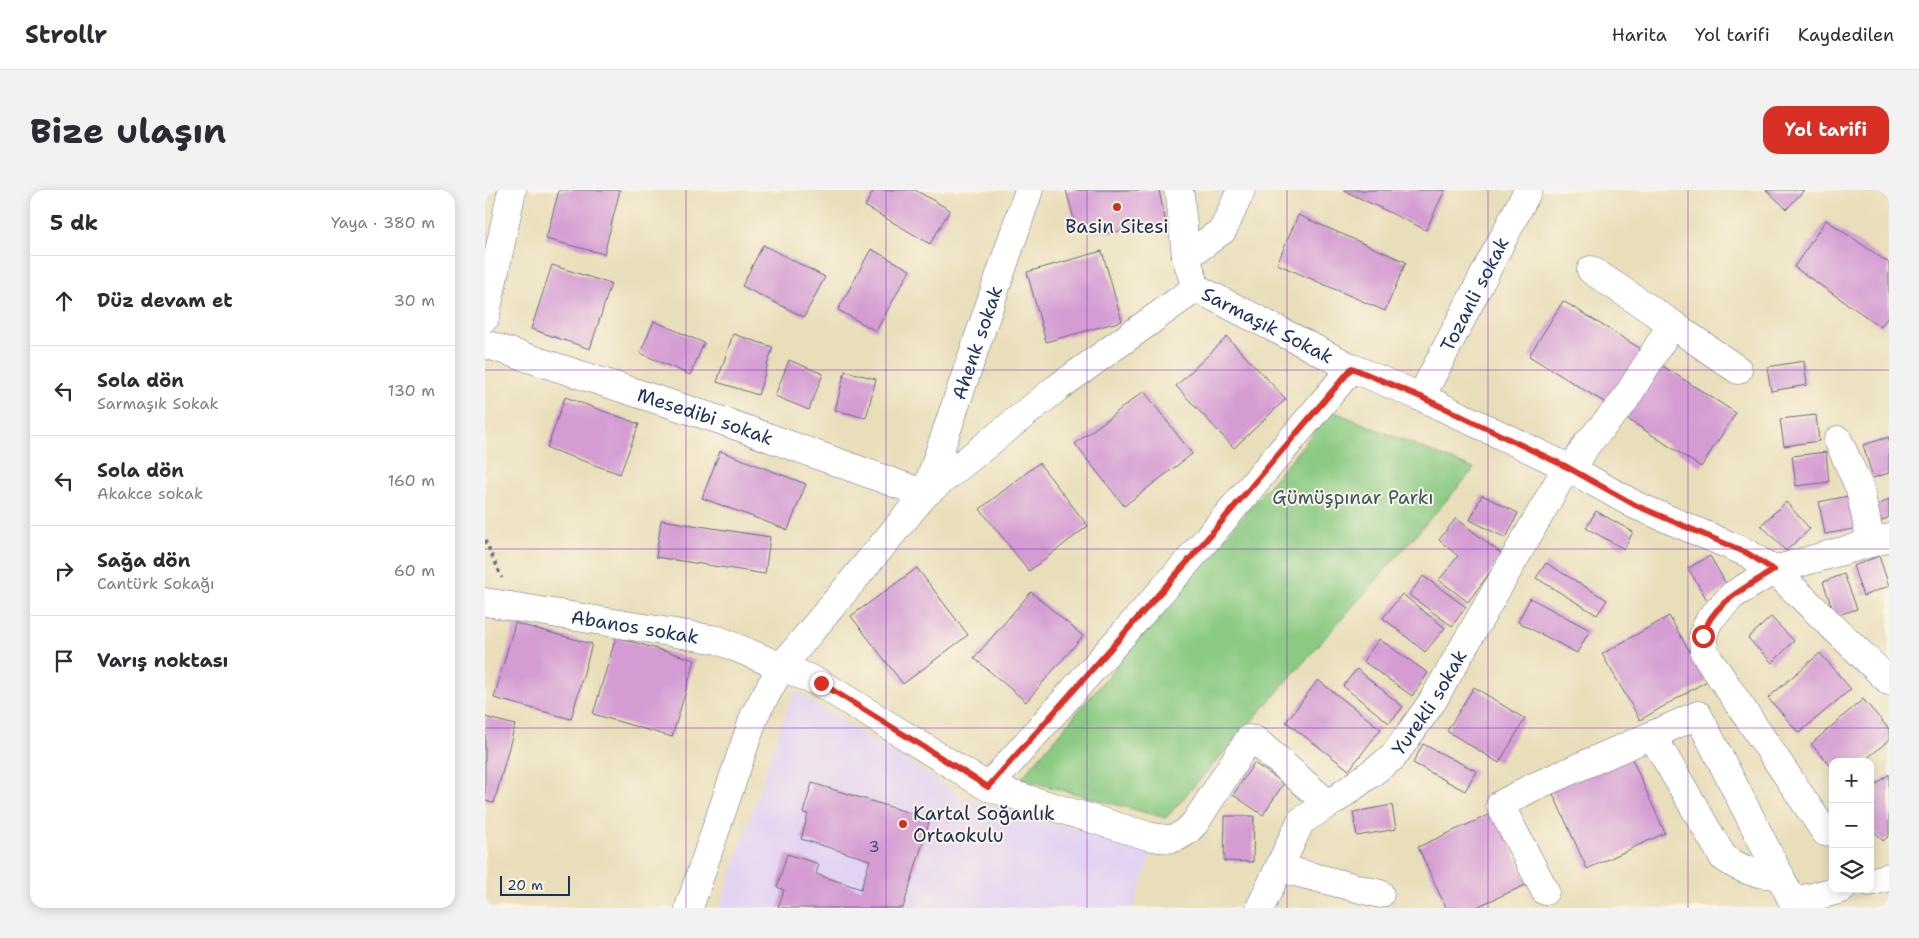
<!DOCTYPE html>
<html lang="tr">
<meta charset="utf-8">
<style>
:root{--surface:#fff;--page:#f2f2f3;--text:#2b2b33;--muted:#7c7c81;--line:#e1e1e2;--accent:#d93025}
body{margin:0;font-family:"Shantell Sans",sans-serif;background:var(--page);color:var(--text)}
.controls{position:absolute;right:15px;bottom:15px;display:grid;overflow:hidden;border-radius:10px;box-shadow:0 2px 12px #0003}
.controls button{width:45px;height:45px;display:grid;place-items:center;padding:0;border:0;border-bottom:1px solid var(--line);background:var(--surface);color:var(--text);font:25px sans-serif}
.scale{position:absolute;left:15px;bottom:12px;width:70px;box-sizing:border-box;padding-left:5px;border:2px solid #1b2f5e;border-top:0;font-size:14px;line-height:18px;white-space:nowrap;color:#1b2f5e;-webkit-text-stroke:4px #fcf5e5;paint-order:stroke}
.stop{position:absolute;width:15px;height:15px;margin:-11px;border:4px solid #d93025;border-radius:50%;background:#fff}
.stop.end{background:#d93025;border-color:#fff;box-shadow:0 1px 5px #0008}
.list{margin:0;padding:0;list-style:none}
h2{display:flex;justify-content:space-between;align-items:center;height:65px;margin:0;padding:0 20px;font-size:21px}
h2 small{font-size:16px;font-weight:400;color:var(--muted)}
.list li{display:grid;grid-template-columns:32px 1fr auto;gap:15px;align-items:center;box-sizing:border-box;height:90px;padding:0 20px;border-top:1px solid var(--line)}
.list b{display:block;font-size:19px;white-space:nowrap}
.list p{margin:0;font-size:16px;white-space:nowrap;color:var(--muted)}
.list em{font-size:16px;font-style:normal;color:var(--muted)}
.icon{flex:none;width:28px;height:28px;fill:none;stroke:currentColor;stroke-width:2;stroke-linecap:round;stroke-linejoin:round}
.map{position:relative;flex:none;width:1404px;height:718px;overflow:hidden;border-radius:15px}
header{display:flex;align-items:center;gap:30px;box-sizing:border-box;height:70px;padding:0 25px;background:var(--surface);border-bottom:1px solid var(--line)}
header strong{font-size:24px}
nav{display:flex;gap:28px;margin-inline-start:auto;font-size:18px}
.intro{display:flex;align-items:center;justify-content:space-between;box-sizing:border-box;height:120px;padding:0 30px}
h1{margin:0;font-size:35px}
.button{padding:12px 22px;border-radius:15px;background:var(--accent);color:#fff;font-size:18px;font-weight:700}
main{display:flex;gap:30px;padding:0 30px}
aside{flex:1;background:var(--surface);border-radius:15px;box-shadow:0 2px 12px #0003}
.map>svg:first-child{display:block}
.built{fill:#e3d3f2}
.green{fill:#8aca82;stroke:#527c70}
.building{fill:#d49cd3}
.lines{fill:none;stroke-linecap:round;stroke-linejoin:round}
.minor-casing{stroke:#636c7e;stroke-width:29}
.path{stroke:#636c7e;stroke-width:3;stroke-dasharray:4 4;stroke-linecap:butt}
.minor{stroke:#fff;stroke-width:28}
.route{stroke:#d93025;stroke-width:6}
.grid{fill:none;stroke:#7b2cbf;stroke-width:1;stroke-opacity:0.55}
.poi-dot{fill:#c8321e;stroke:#fcf5e5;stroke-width:2}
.labels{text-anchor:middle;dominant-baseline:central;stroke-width:4;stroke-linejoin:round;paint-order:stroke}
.number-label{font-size:16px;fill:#494a7b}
.poi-label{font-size:19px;fill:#1b2f5e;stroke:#fcf5e5}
.street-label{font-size:19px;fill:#1b2f5e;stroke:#fcf5e5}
.park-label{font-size:19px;fill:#375667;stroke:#fcf5e5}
</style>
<header>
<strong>Strollr</strong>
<nav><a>Harita</a><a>Yol tarifi</a><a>Kaydedilen</a></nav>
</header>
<div class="intro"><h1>Bize ulaşın</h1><a class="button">Yol tarifi</a></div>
<main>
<aside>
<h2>5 dk<small>Yaya · 380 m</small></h2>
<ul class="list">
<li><svg class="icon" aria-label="ahead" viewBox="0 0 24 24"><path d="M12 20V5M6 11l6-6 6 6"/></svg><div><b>Düz devam et</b></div><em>30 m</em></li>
<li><svg class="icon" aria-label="left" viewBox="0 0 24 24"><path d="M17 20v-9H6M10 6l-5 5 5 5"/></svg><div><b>Sola dön</b><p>Sarmaşık Sokak</p></div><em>130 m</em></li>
<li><svg class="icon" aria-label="left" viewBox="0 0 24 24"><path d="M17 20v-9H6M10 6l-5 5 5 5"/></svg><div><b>Sola dön</b><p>Akakce sokak</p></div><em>160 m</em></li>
<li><svg class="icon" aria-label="right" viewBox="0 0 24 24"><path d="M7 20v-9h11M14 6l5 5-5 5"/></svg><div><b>Sağa dön</b><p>Cantürk Sokağı</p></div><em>60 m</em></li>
<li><svg class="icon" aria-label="arrive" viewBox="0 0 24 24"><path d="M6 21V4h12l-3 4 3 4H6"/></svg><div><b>Varış noktası</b></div></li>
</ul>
</aside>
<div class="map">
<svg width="1404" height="718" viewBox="0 0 1404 718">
<rect width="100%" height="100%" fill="#fcf5e5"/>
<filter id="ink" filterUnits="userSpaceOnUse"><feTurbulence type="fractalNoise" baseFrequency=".02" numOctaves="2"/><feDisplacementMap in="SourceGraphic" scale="10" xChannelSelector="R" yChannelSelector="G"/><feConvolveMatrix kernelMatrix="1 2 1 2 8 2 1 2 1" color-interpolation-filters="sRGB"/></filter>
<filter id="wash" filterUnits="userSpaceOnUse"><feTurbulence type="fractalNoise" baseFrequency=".0096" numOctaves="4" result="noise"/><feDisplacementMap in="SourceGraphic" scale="20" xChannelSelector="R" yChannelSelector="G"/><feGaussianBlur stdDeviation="1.12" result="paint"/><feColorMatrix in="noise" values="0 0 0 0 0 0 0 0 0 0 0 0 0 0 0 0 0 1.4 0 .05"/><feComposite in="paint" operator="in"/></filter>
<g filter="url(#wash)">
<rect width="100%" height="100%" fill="#e9deba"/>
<path class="built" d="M310 501 479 607 667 661 649 718H235L296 535Z"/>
<path class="green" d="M847 221 989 279 681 628 536 589Z"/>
<g id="blocks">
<g class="building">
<path d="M74 0H135L119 64 61 49Z"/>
<path d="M389 0H430L465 20 445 54 380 16Z"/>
<path d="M581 0H674L681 34 624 43 592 40Z"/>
<path d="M858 0H960L941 40Z"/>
<path d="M1281 0H1319L1302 19Z"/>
<path d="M813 25 921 72 900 121 792 74Z"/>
<path d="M1341 30 1404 73V125L1396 137 1309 77Z"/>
<path d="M278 55 340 87 319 127 257 96Z"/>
<path d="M386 59 425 80 391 141 353 120Z"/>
<path d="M617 61 637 131 561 152 542 82Z"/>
<path d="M67 75 126 94 105 159 46 139Z"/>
<path d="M1078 111 1161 162 1127 217 1044 166Z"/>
<path d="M169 131 219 153 205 185 155 163Z"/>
<path d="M248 144 288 157 273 205 232 192Z"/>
<path d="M742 147 801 209 749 258 691 196Z"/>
<path d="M304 170 338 184 324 220 290 206Z"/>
<path d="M1319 171 1322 195 1286 201 1282 177Z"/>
<path d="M1176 175 1251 223 1216 277 1141 228Z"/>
<path d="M360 181 391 189 381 228 350 220Z"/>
<path d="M659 201 707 264 639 316 590 254Z"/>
<path d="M80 207 154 234 135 284 62 258Z"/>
<path d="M1331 225 1334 251 1299 256 1295 229Z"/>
<path d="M1404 247V283L1388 288 1378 255Z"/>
<path d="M235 261 321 294 303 340 217 308Z"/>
<path d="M1341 262 1344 292 1311 296 1307 266Z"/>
<path d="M554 273 603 336 544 381 495 319Z"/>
<path d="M997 305 1033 323 1021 348 985 330Z"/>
<path d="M1368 305 1374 338 1340 344 1334 312Z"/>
<path d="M1404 309V327L1395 332 1387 319Z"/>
<path d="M1301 312 1325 339 1301 361 1276 335Z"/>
<path d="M1111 321 1148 342 1139 359 1101 338Z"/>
<path d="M971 328 1018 365 983 412 954 390 973 366 954 350Z"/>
<path d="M176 330 285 347 280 384 171 367Z"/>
<path d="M1225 366 1243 397 1222 410 1203 378Z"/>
<path d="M1394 366 1404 396 1378 406 1368 376Z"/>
<path d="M1061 373 1122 410 1112 425 1051 388Z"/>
<path d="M432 378 483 445 418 494 366 426Z"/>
<path d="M1359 384 1372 419 1350 426 1338 392Z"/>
<path d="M938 386 981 417 967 436 924 405Z"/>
<path d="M546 402 598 446 541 512 489 468Z"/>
<path d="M917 404 960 438 940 462 898 428Z"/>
<path d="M1045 408 1105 440 1092 463 1033 432Z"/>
<path d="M1184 426 1222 491 1155 530 1117 464Z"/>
<path d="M1286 427 1309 451 1287 473 1263 448Z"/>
<path d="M30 433 107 454 86 529 9 508Z"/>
<path d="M131 447 210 470 187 547 108 524Z"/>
<path d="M894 449 943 483 927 506 878 471Z"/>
<path d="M1335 463 1366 499 1314 543 1283 508Z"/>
<path d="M872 479 918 517 904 533 858 496Z"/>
<path d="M833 490 896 539 864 580 801 532Z"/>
<path d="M989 497 1040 529 1014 573 962 541Z"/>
<path d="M1378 509 1404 539V550L1378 572H1348V579L1326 554Z"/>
<path d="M0 527 30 535 9 613 0 611Z"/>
<path d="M938 554 991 581 980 601 928 573Z"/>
<path d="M1144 562 1180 643 1102 679 1065 597Z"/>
<path d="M769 573 799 593 778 625 748 605Z"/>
<path d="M1404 584V646L1398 651 1385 636V600Z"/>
<path d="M327 593 445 629 418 718H293L299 700 292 697 302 664 334 674 331 684 376 699 385 670 316 649 323 624 318 623Z"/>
<path d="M907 615 911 639 872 646 868 622Z"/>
<path d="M1010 622 1043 694 989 718H961L933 657Z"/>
<path d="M740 626H769L768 672 739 671Z"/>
</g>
</g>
</g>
<g filter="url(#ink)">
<use href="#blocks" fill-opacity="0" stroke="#636c7e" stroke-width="1"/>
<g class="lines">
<g class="minor-casing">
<g id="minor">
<path id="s1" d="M693 0 695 5 701 67 711 98 867 178 936 207 1082 277 1150 315 1262 363 1289 380 1404 491"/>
<path d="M701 67 738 40 756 0"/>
<path d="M1106 80 1187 134"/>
<path d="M0 128 27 0"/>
<path id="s2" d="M0 154 238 231 440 304 544 0"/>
<path id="s3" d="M936 207 1043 0"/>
<path d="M1353 250 1375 299 1386 353"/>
<path d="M1087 279 1102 254 1138 213 1187 134 1253 180"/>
<path id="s4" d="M0 412 233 450 335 493 503 597 663 646C685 651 694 651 710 633L764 549 770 550 843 614"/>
<path d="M1167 545 1238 667C1256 680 1272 685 1295 685"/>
<path d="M503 597 704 370 867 178"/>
<path d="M1340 642 1219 462 1218 447 1221 437 1225 429 1248 405 1289 380 1404 348"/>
<path d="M794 678 895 704"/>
<path d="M1385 692 1404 687"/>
<path d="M1060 701 1015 615 1046 598 1213 525 1308 712"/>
<path d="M1308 712 1357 699"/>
<path d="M204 718 270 524 297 476 440 304 572 198 711 98"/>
<path id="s5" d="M775 718 816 631 850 610 908 567 947 512 1082 277"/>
</g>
</g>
<path class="path" d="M0 350 17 388"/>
<use href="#minor" class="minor"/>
</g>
</g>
<g class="lines" filter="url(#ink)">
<path class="route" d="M336 493 503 597 704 370 867 178 936 207 1082 277 1150 315 1262 363 1289 380C1262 397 1226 413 1218 446"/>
</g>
<path class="grid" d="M201 0V718M401 0V718M602 0V718M802 0V718M1003 0V718M1203 0V718M0 180H1404M0 359H1404M0 538H1404"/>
<g class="poi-dot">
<circle cx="632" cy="17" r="5"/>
<circle cx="418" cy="634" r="5"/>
</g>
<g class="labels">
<g class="number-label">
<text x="389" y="656">3</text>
</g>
<g class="poi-label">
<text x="632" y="36">Basin Sitesi</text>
<text x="428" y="623" text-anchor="start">Kartal Soğanlık<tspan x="428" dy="22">Ortaokulu</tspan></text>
</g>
<g class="street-label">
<text stroke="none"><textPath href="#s3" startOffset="116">Tozanli sokak</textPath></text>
<text stroke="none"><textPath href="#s1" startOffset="181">Sarmaşık Sokak</textPath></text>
<text stroke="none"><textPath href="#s2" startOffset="625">Ahenk sokak</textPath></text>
<text stroke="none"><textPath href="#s2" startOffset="232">Mesedibi sokak</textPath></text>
<text stroke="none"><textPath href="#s4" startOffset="152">Abanos sokak</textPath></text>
<text stroke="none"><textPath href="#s5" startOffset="274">Yurekli sokak</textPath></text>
</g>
<g class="park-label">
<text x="868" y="307">Gümüşpınar Parkı</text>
</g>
</g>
</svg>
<div class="controls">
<button>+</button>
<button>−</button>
<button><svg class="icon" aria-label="layers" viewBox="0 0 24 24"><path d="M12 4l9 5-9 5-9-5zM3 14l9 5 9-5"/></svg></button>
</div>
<div class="scale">20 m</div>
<div class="stop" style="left:1218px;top:446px"></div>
<div class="stop end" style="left:336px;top:493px"></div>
</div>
</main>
